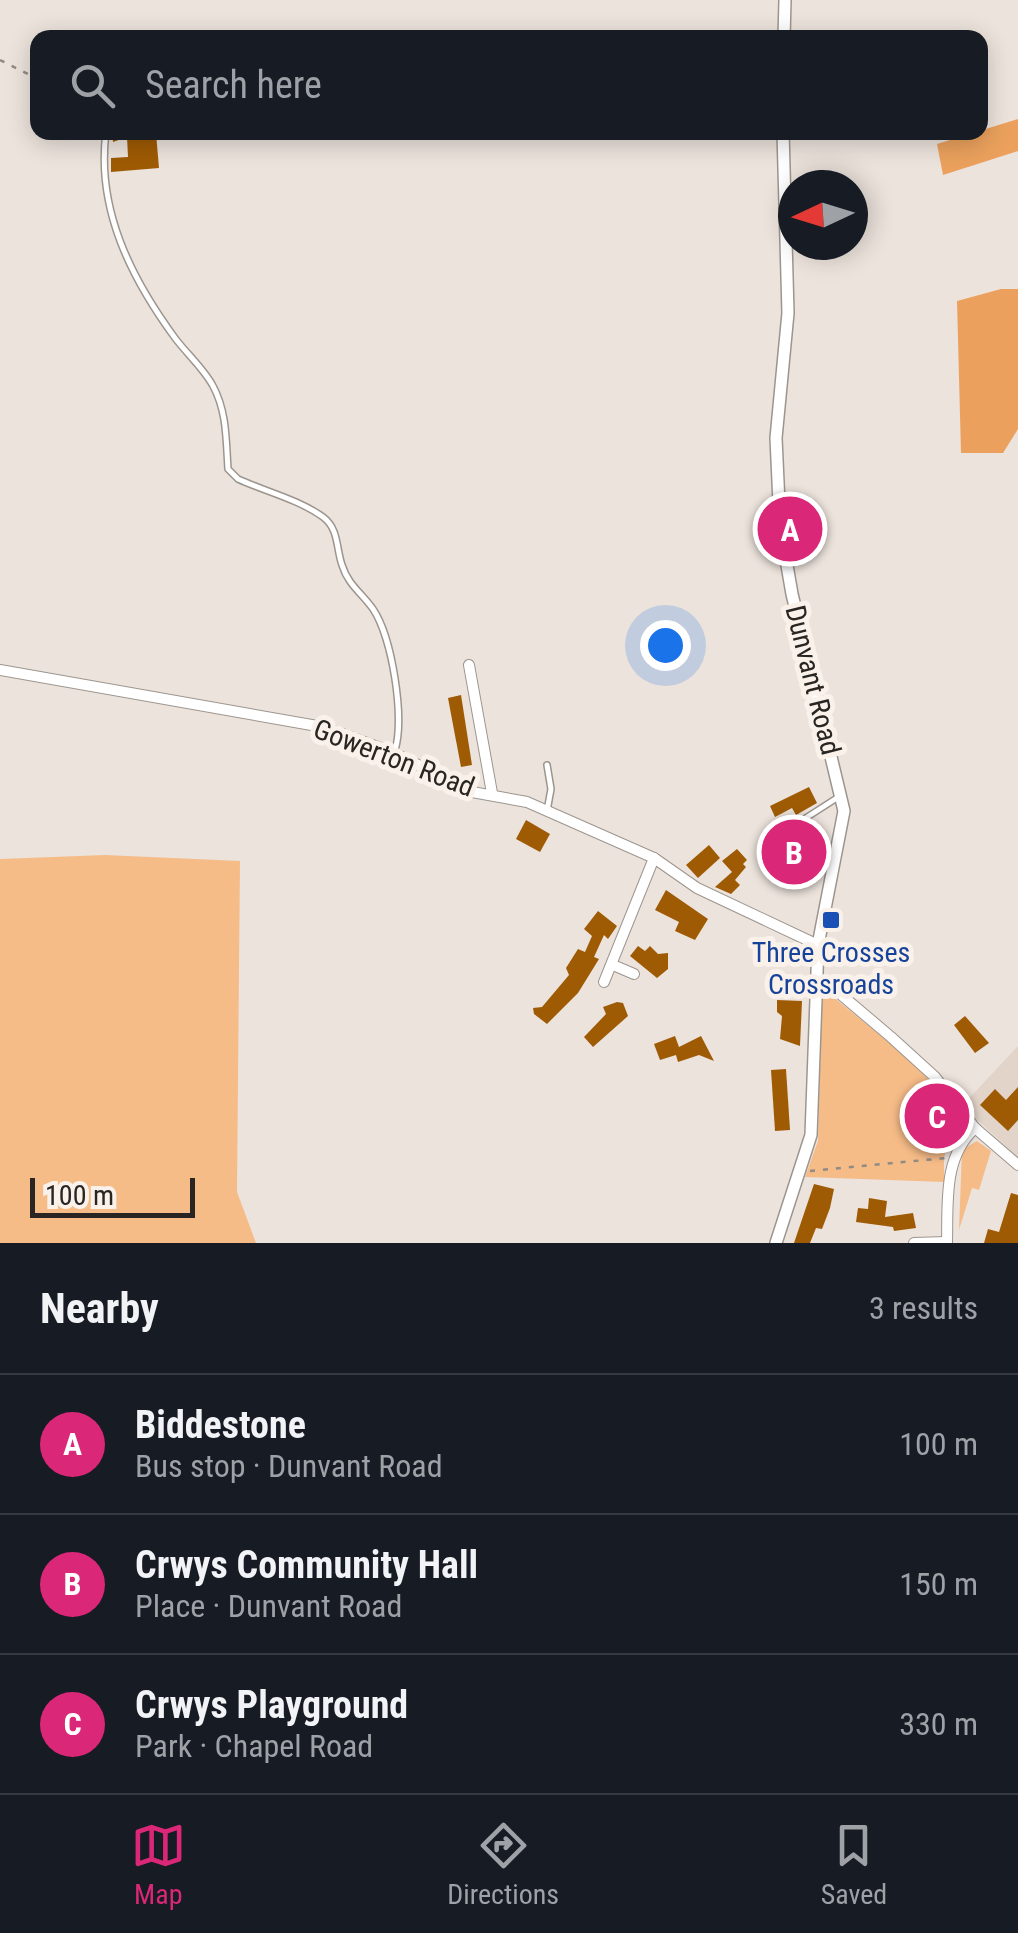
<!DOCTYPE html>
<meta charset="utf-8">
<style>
:root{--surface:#171b24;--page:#20242c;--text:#f1f3f6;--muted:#9ea1a6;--line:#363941;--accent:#db2777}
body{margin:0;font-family:"Roboto Condensed",sans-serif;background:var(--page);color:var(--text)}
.compass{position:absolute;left:778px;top:170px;width:90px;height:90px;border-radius:50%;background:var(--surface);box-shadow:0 5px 25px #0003;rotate:266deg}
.scale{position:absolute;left:30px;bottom:25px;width:165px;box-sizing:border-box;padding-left:10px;border:5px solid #282522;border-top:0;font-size:28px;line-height:35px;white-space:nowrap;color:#282522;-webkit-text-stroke:8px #f9f1ea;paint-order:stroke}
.you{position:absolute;left:665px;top:645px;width:35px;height:35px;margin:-25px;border:8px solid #fff;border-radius:50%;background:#1a73e8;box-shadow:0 0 0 15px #1a73e833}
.badge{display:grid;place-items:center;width:65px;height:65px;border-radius:50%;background:var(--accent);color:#fff;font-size:32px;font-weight:700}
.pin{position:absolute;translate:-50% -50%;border:5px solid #fff;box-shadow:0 2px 10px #0006}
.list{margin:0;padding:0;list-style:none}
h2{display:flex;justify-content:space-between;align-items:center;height:130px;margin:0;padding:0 40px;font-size:42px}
h2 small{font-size:32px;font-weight:400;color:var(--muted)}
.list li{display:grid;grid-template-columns:65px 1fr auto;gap:30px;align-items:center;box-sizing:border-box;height:140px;padding:0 40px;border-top:2px solid var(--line)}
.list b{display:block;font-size:38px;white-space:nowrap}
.list p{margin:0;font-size:32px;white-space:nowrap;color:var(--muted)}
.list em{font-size:32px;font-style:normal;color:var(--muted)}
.icon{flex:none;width:55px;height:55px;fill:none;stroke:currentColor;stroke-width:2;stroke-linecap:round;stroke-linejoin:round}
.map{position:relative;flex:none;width:1018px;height:1243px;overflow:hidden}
.search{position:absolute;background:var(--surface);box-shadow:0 5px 25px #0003;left:30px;right:30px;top:30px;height:110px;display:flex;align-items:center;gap:25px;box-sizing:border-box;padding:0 35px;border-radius:20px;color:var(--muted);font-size:38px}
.sheet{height:550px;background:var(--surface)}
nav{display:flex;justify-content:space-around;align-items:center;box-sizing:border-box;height:140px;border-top:2px solid var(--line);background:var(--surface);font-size:28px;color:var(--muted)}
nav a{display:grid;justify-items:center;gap:5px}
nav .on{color:var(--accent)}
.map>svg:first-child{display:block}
.built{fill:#e2d4c9}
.green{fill:#f6bc88}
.forest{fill:#eba15d}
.building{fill:#9f5b04}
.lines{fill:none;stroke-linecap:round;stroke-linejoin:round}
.service-casing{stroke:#9c958e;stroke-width:8}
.minor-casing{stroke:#9c958e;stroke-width:12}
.tertiary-casing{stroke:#9c958e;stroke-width:14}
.path{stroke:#918b85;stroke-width:2.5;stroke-dasharray:5 8;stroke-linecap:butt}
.service{stroke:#fff;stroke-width:5}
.minor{stroke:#fff;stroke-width:10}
.tertiary{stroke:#fff;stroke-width:11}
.transit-dot{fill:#1a4fb4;stroke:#f9f1ea;stroke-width:4}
.labels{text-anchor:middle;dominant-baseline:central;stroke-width:10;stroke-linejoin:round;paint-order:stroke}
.street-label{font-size:28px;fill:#282522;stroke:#f9f1ea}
.transit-label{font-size:28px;fill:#164399;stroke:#f9f1ea}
</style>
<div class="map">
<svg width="1018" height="1243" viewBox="0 0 1018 1243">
<rect width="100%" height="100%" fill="#ece3dc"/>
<path class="built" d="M1018 1046V1157L962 1106Z"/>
<g class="green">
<path d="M105 855 240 861 237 1192 256 1243H0V859Z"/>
<path d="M832 996 908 1058 955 1108 944 1158V1182L805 1177 818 1141 822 999Z"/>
<path d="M977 1141 991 1151 979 1190 972 1188 959 1230 962 1150Z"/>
</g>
<g class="forest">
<path d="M1018 119V151L943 175 937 144Z"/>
<path d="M1001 289H1018V429L1003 453H961L957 301Z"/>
</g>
<g class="building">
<path d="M112 132 156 133 159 168 111 172V158L128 157 127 137 113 142Z"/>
<path d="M461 695 472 765 461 767 448 698Z"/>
<path d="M809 787 817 803 796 815 792 808 775 817 770 806Z"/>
<path d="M526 820 550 834 540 852 516 839Z"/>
<path d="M709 845 720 858 698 878 686 865Z"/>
<path d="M737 849 747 860 743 864 746 867 735 880 740 885 731 894 715 887 732 872 722 861Z"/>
<path d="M666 890 708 919 695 940 675 931 679 922 655 910Z"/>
<path d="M598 911 617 926 608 939 604 935 594 957 599 959 578 993 547 1024 534 1014 533 1008 542 1007 569 975 566 968 578 949 585 952 592 936 584 929Z"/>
<path d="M638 946 645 951 650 946 658 954 668 953V969L657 978 630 956Z"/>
<path d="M777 1000 802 1001 800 1046 780 1039 782 1016 777 1012Z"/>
<path d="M617 1002 623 1003 628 1016 593 1047 584 1037 606 1014 603 1007Z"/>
<path d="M965 1016 989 1043 975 1053 954 1025Z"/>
<path d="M675 1036 679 1047 701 1036 714 1061 699 1055 678 1062 676 1055 660 1060 654 1044Z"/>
<path d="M786 1069 790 1130 775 1131 771 1070Z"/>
<path d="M1018 1087V1120L1008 1131 980 1105 995 1089 1006 1100Z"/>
<path d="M814 1184 834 1189 830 1208 822 1229 816 1228 810 1243H794Z"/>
<path d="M1011 1193 1018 1195V1243H984L988 1229 999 1232Z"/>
<path d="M869 1198 887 1201 885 1217 913 1213 916 1228 894 1231 893 1227 856 1222 858 1208 868 1209Z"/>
</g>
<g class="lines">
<g class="service-casing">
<g id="service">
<path d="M106 132C96 209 131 278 175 338 187 354 204 369 213 386 227 412 226 440 228 469L238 479C264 491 300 500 323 517 339 529 336 548 342 565 348 585 362 593 373 609 392 637 405 718 395 750"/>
<path d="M547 765 551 789 547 811"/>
<path d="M773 839 840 796"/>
</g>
</g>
<g class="minor-casing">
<g id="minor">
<path d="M469 665 492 793"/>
<path d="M0 670 323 727 394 753 472 792 527 802 654 858 697 888 818 945"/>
<path d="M613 965 634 974"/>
<path d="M604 982 654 858"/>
<path d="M816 985 832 987 891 1037 935 1077 975 1128 1018 1165"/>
<path d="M914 1243 947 1242"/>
<path d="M947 1243C948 1202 943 1157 975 1128"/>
</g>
</g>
<g class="tertiary-casing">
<g id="tertiary">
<path d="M784 38 785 0"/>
<path d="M776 1243 811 1135 818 945 844 811 792 594 780 525 776 438 788 313 783 132"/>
</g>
</g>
<g class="path">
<path d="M0 60 38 79"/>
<path d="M810 1171 946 1158"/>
</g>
<use href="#service" class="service"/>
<use href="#minor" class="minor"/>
<use href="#tertiary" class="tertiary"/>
</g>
<rect class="transit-dot" x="821" y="910" width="20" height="20" rx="5"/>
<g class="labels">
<g class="street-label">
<text transform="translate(813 680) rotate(76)">Dunvant Road</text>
<text transform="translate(394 758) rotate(21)">Gowerton Road</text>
</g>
<g class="transit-label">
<text x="831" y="952">Three Crosses<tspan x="831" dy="32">Crossroads</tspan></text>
</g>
</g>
</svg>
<svg class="compass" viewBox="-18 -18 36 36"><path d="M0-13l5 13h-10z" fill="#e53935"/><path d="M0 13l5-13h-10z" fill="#9ea1a6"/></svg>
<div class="scale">100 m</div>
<div class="you"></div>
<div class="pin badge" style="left:790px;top:529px">A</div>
<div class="pin badge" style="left:794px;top:852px">B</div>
<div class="pin badge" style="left:937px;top:1116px">C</div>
<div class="search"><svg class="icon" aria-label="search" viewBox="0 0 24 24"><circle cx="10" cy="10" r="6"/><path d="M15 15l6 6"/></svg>Search here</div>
</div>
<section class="sheet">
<h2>Nearby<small>3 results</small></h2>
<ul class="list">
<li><span class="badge">A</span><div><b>Biddestone</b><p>Bus stop · Dunvant Road</p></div><em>100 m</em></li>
<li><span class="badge">B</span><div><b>Crwys Community Hall</b><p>Place · Dunvant Road</p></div><em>150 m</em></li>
<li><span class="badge">C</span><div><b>Crwys Playground</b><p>Park · Chapel Road</p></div><em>330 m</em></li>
</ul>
</section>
<nav>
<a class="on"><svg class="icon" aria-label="map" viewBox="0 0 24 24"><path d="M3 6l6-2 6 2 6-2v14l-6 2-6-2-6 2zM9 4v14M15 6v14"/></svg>Map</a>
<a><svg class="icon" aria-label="directions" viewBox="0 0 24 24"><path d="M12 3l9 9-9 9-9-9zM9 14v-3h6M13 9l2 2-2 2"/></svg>Directions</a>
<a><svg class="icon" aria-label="saved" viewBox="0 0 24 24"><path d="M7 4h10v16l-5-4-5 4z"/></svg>Saved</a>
</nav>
